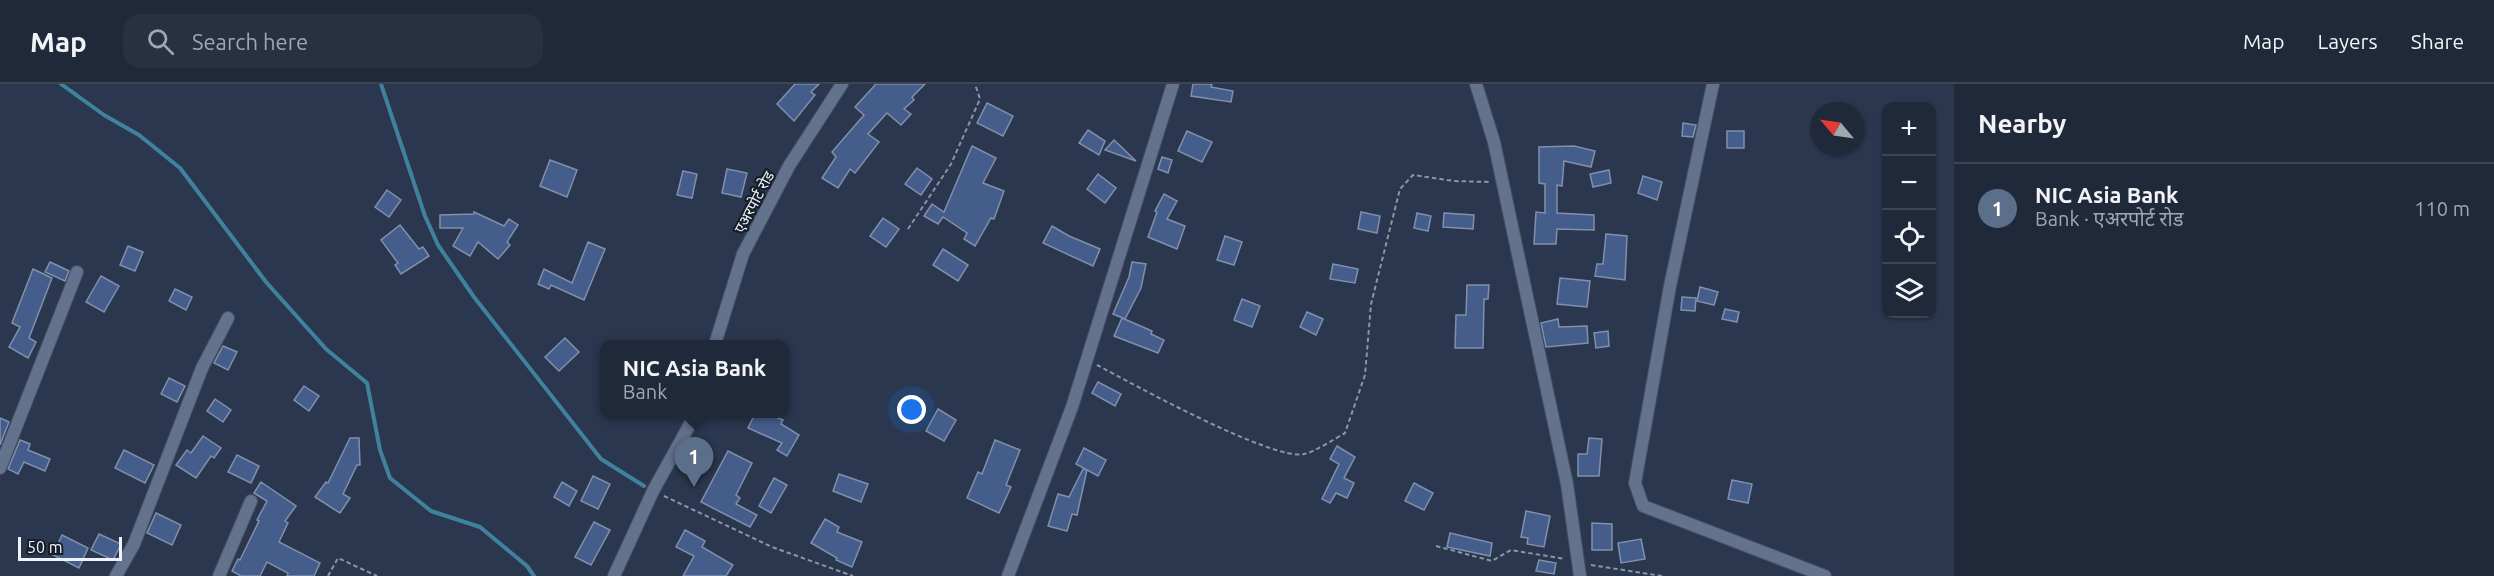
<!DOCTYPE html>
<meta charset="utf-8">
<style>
:root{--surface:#20293a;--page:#283142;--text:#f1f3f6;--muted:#a2a6af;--line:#3d4554;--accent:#d93025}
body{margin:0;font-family:Ubuntu,"Noto Sans Devanagari",sans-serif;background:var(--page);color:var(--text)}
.controls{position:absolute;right:18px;top:18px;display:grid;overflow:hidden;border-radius:12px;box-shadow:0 2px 4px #0004}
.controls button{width:54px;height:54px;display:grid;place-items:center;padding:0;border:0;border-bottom:2px solid var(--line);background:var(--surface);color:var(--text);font:30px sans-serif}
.compass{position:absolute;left:1810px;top:18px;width:54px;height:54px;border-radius:50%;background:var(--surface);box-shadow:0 2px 4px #0004;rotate:299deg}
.scale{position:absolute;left:18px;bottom:15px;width:104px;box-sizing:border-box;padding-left:6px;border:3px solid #eef4fd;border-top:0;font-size:16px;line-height:21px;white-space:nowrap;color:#eef4fd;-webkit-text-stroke:4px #181e29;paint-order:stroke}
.you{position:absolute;left:912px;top:326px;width:21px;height:21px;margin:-15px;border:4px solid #fff;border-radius:50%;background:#1a73e8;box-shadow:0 0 0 9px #1a73e833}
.badge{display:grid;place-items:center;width:39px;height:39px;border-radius:50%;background:var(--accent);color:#fff;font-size:20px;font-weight:700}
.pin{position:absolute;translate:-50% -50px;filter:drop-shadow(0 2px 3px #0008)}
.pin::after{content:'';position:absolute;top:32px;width:21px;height:18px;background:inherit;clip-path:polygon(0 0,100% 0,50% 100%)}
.popup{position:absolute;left:600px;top:256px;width:189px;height:78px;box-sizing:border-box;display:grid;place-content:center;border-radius:12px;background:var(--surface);filter:drop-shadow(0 2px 4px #0005);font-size:20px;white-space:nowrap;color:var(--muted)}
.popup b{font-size:22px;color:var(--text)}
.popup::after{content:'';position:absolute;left:50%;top:100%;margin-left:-12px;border:12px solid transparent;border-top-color:var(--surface)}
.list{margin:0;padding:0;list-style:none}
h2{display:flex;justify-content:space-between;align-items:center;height:78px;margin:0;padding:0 24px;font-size:26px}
h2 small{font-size:20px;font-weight:400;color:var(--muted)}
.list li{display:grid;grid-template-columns:39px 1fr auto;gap:18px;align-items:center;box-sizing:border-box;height:90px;padding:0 24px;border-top:2px solid var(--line)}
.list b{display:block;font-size:22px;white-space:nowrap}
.list p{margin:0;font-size:20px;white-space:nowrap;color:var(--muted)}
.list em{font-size:20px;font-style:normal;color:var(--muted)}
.icon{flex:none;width:33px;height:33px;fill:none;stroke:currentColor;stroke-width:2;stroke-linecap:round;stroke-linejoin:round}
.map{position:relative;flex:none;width:1954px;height:492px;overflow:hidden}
header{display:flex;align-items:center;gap:36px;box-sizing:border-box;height:84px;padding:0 30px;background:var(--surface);border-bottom:2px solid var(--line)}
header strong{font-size:28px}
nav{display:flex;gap:33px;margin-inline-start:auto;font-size:21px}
.search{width:420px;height:54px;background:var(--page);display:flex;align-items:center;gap:15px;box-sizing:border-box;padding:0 21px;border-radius:18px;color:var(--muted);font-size:22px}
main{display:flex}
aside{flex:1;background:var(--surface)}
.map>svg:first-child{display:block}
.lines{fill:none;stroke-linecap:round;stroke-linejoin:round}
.stream{stroke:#40829d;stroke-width:4}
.building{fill:#455d8a;stroke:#8090ac;stroke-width:1.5}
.street-casing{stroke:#475163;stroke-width:14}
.path{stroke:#8b95a5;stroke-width:2;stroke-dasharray:4.5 3;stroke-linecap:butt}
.street{stroke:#63728d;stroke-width:12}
.labels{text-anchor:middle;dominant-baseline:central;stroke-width:4.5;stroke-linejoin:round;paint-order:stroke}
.street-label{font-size:15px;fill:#eef4fd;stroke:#181e29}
</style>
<header>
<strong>Map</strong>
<div class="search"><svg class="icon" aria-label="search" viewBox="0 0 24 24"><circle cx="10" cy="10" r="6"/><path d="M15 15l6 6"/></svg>Search here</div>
<nav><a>Map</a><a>Layers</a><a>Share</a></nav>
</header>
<main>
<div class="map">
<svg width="1954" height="492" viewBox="0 0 1954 492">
<rect width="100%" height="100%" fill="#2a374e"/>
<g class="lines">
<g class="stream">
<path d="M61 0 104 31 139 51 180 84 266 198 326 265 367 299 380 366 390 394 431 427 480 443 527 482 534 492"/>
<path d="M381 0 425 132 438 161 474 213 601 375 644 402"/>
</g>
</g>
<g class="building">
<path d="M795 0H819L811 8 815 11 794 37 777 20Z"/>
<path d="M876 0H925L912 13 914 16 904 25 911 30 901 41 887 29 868 50 879 58 855 89 850 85 838 104 822 94 836 73 832 68 864 31 855 23Z"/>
<path d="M1193 0H1212L1211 3 1233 7 1231 18 1191 12Z"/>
<path d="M987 19 1013 32 1003 52 977 39Z"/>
<path d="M1683 39 1696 41 1693 53 1682 52Z"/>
<path d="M1088 46 1105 57 1099 71 1079 59Z"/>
<path d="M1187 47 1212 58 1202 78 1178 67Z"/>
<rect x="1727" y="47" width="17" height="17"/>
<path d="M1114 56 1136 77 1105 66Z"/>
<path d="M972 62 996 74 983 99 1004 107 994 135 991 134 975 162 964 155 967 149 943 133 938 140 924 132 932 120 944 128Z"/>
<path d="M1574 62 1595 67 1591 83 1564 77 1562 102 1557 101V129L1594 131V146L1557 145 1556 160H1534L1536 128 1545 129V100L1539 99V63Z"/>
<path d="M1162 73 1172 76 1168 89 1158 85Z"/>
<path d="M550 76 577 86 567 113 540 102Z"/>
<path d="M917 84 932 95 921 111 905 100Z"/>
<path d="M727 85 747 89 741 113 722 109Z"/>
<path d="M1609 86 1611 99 1593 103 1590 90Z"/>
<path d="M683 87 697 90 692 114 677 111Z"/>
<path d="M1098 90 1116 104 1105 119 1087 105Z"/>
<path d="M1643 92 1662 98 1657 116 1638 109Z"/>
<path d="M387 106 401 116 389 133 375 123Z"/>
<path d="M1164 110 1177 117 1167 135 1185 142 1177 165 1148 153 1157 128 1155 127Z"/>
<path d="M474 128 504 142 509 135 518 141 507 158 510 161 498 175 478 158 470 172 453 162 463 144H440V131L474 130Z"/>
<path d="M1361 128 1380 132 1377 149 1358 145Z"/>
<path d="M1417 129 1431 132 1428 147 1414 144Z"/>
<path d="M1444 129 1474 131 1473 145 1443 143Z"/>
<path d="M883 134 899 145 886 163 870 152Z"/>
<path d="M400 141 419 165 423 163 429 172 401 190 395 181 398 179 381 156Z"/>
<path d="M1052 142 1069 152 1100 165 1093 182 1043 159Z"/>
<path d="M1606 150 1627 152 1625 196 1595 192 1597 180H1603Z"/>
<path d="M1225 152 1242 158 1234 181 1217 176Z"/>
<path d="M588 158 605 165 584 216 551 201 549 205 538 200 544 185 572 199Z"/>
<path d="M128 162 143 168 135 187 120 181Z"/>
<path d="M943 165 968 181 958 197 933 181Z"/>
<path d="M50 178 69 187 65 197 45 188Z"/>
<path d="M1132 178 1146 180 1141 204 1125 235 1113 230 1129 193Z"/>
<path d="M1333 180 1358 185 1355 199 1330 195Z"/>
<path d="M33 185 52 194 29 254 36 258 28 274 9 263 20 243 12 239Z"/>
<path d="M101 192 119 202 104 228 86 218Z"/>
<path d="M1560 194 1590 197 1587 223 1557 220Z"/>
<path d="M1467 201H1489L1488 215H1484L1483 264H1455L1456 231H1466Z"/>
<path d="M1700 203 1718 208 1714 221 1697 217Z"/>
<path d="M175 205 192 213 186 226 169 217Z"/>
<path d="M1682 213 1696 214 1695 227 1681 226Z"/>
<path d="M1242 215 1260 222 1252 243 1234 236Z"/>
<path d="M1725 225 1739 228 1737 238 1722 235Z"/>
<path d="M1307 228 1323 235 1316 251 1300 243Z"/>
<path d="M1122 234 1152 247 1151 250 1164 256 1158 269 1114 252Z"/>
<path d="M1558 235 1559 243 1587 242 1588 259 1546 263 1541 239Z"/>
<path d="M1608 247 1609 262 1596 264 1594 249Z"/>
<path d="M565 254 579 268 559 287 545 273Z"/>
<path d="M223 262 237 268 228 286 214 279Z"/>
<path d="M169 294 185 302 177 318 161 310Z"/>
<path d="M1098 298 1121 310 1115 322 1092 309Z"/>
<path d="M304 302 319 312 309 327 294 316Z"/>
<path d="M215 315 231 326 223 338 207 327Z"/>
<path d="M938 325 956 336 944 357 926 347Z"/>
<path d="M755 330H769L783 336 781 340 799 351 787 372 777 366 782 359 748 344Z"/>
<path d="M0 334 9 338 0 361Z"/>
<path d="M203 352 221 364 214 374 211 372 196 394 176 381 187 366 191 369Z"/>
<path d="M350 354H359L360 381H357L343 410 350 414 340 429 315 413 326 398 328 399Z"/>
<path d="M1589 354 1602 355 1599 392H1578V370H1587Z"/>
<path d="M20 356 30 360 28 366 50 375 45 387 24 378 18 390 8 385Z"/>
<path d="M995 356 1020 366 1006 401 1011 403 999 429 967 414 978 388 982 390Z"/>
<path d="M1337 362 1355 373 1344 394 1354 399 1347 414 1336 409 1330 419 1322 415 1339 380 1330 375Z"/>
<path d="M1084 364 1106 376 1098 392 1076 380Z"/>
<path d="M124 366 154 381 145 399 115 384Z"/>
<path d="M728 367 752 379 736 411 740 414 736 420 757 431 750 443 701 418Z"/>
<path d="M237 371 259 382 251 399 228 388Z"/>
<path d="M1083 385 1087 386 1077 431 1072 430 1067 447 1048 442 1058 410 1069 413Z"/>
<path d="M839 390 868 400 861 418 833 407Z"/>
<path d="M593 392 610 400 598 425 581 417Z"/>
<path d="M774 394 787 401 771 429 759 422Z"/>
<path d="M1732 396 1752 400 1748 419 1728 415Z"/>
<path d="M261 398 296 422 285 437 288 439 279 458 320 479 314 492H287L288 489 267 478 260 492H241L232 487 238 475 240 476 259 437 257 436 267 417 254 409Z"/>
<path d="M562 398 577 407 569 422 554 413Z"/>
<path d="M1414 399 1433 409 1424 426 1405 417Z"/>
<path d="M1526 427 1550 432 1544 463 1527 460 1528 454 1521 453Z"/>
<path d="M156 429 181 441 172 461 147 449Z"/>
<path d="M825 435 839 443 837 448 862 458 852 483 836 476 837 474 811 459Z"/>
<path d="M594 438 610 446 591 481 575 473Z"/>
<path d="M1592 439 1612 440V466H1592Z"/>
<path d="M685 446 705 457 702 463 733 481 726 492H683L694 472 676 463Z"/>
<path d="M1450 449 1492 459 1490 472 1447 463Z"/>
<path d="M99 450 121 460 113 476 91 466Z"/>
<path d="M62 451 88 464 79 484 53 471Z"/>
<path d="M1641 455 1645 475 1621 479 1618 459Z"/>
<path d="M1539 476 1556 479 1554 490 1536 487Z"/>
</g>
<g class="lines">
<g class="street-casing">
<g id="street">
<path d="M1476 0 1494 58 1567 400 1580 492"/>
<path d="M1713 0 1670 202 1635 399 1643 422 1825 492"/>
<path d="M715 260 743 170 789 82 842 0"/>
<path d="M0 384 77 188"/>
<path d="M116 492 134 460 202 284 228 234"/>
<path d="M219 492 251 417"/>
<path d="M614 492 653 407 690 340 693 330"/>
<path d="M1008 492 1072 323 1173 0"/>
</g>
</g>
<g class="path">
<path d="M908 145 951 80 980 15 975 0"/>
<path d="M1097 281C1131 299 1272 377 1304 370 1315 368 1334 355 1345 349L1365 291 1371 220 1400 105 1413 91 1454 97 1490 98"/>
<path d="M664 412 772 463 853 492"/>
<path d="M1436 462 1492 477 1511 466 1565 475"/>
<path d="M1591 481 1662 492"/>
<path d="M328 492 338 474 377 492"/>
</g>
<use href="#street" class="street"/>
</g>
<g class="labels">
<g class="street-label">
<text transform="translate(754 118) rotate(-62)">एअरपोर्ट रोड</text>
</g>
</g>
</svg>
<div class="controls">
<button>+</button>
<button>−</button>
<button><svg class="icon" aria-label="locate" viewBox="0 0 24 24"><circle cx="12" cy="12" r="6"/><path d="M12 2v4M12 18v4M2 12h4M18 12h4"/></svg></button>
<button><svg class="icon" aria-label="layers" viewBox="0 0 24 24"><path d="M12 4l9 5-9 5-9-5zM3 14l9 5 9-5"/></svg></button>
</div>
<svg class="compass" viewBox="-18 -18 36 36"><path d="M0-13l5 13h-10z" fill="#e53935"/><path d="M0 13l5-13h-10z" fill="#a2a6af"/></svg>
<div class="scale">50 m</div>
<div class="you"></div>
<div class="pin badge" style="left:694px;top:403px;background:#5c6f8a">1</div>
<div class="popup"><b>NIC Asia Bank</b>Bank</div>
</div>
<aside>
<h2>Nearby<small></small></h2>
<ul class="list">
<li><span class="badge" style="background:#5c6f8a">1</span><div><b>NIC Asia Bank</b><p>Bank · एअरपोर्ट रोड</p></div><em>110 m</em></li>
</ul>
</aside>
</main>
